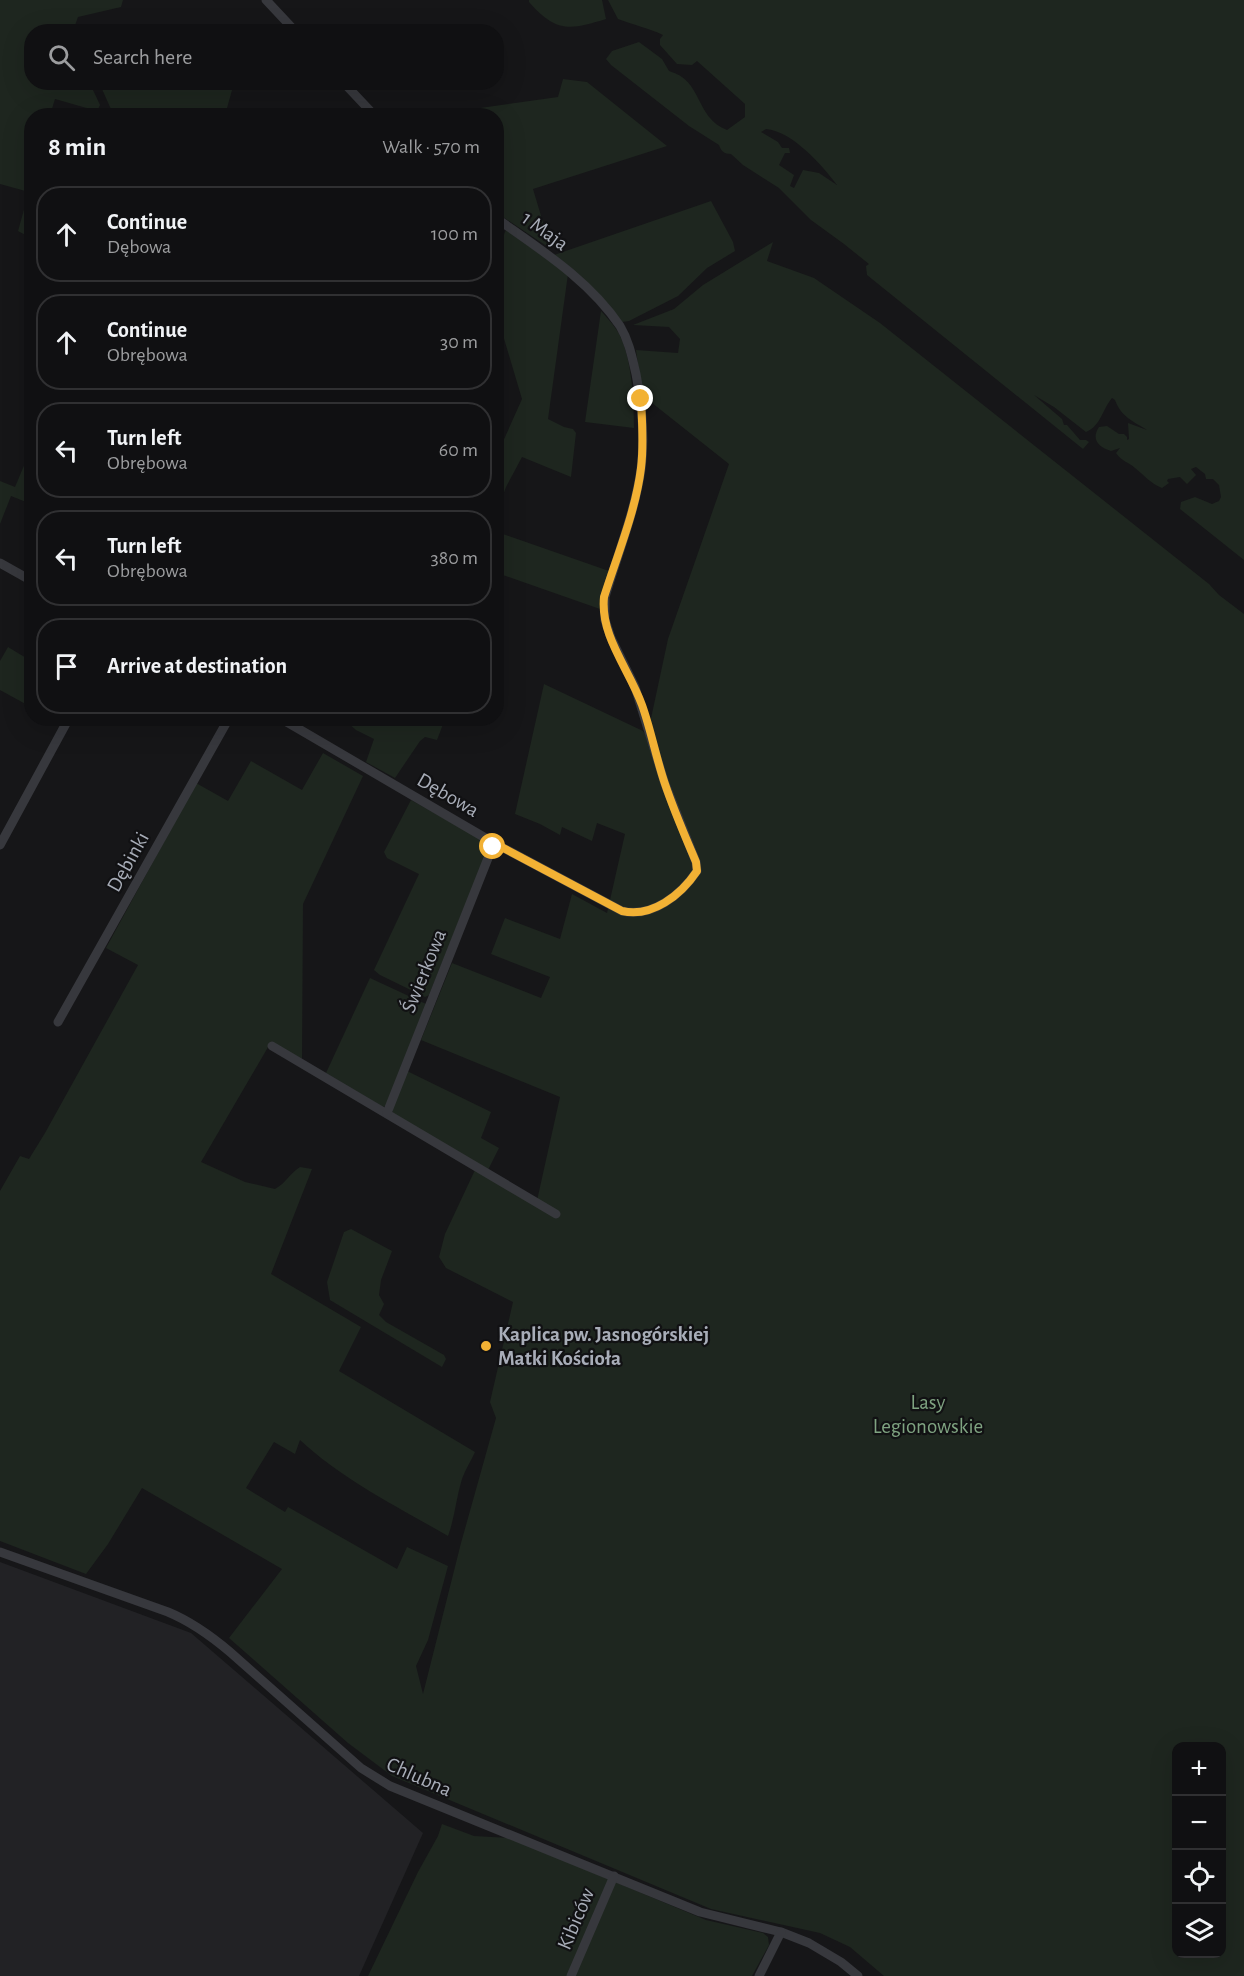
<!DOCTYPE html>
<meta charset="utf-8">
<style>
:root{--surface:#101012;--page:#19191b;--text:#f1f3f6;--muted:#9c9d9f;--line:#303032}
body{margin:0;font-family:"Alegreya Sans",sans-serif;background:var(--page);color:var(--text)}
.controls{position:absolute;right:18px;bottom:18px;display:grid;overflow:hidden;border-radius:12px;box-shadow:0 6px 24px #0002}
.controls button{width:54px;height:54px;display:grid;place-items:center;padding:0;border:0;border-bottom:2px solid var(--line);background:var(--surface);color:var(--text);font:30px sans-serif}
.stop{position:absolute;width:18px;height:18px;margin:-14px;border:4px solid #f2b134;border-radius:50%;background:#fff}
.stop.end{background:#f2b134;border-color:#fff;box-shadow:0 2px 6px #0008}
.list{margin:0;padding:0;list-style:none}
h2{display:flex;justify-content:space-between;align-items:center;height:78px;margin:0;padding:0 24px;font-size:26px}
h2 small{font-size:20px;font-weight:400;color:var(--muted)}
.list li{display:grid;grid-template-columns:39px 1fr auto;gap:18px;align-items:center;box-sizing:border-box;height:96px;margin:0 12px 12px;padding:0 12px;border:2px solid var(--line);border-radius:24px}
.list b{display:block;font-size:22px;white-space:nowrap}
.list p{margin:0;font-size:20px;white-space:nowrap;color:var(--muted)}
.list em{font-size:20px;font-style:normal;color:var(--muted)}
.icon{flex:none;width:33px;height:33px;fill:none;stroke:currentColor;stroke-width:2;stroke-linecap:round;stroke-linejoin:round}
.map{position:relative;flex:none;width:1244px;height:1976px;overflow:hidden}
.search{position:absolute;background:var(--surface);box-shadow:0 6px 24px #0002;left:24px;top:24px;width:480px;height:66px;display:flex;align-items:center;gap:15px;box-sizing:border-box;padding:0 21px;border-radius:24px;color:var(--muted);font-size:22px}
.panel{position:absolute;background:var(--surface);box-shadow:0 6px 24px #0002;left:24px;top:108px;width:480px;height:618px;border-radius:24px}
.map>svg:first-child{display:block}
.built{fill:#222225}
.green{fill:#1e261f;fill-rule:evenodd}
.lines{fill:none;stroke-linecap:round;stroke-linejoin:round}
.minor{stroke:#37383d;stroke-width:9}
.route{stroke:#f2b134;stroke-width:8}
.poi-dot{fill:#f2b134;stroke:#111113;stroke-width:2}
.labels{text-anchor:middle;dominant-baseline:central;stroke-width:4.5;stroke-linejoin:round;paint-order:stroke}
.street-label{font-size:21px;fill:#a8adb8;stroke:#111113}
.poi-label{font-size:21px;font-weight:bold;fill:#a8adb8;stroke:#111113;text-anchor:start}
.park-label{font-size:21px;fill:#7fa381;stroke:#111113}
</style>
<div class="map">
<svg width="1244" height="1976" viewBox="0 0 1244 1976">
<rect width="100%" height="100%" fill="#161618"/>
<path class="built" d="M0 1562 191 1633 423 1833 359 1976H0Z"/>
<g class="green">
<path d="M0 0H123L121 7 78 17 73 31 32 32V82L83 83 82 87 93 90 100 105 97 111 55 99 50 115 32 116 31 238 18 231 29 192 0 184Z"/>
<path d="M529 0H602L606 19C570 30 556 33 529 2Z"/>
<path d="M608 0H1244V560L1180 509 1181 502 1195 497 1212 504 1219 501 1221 497 1219 485 1213 479H1206L1205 474 1196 467 1191 469 1196 475 1187 484 1180 477 1168 479 1167 481 1169 483 1162 488C1150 483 1145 476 1135 468 1129 462 1122 462 1116 453L1120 448 1111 451C1098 447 1091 439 1099 427L1107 426 1119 434H1124L1127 437V440L1129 439 1128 423 1147 430C1133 421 1121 417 1115 400L1112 398C1102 410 1101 426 1086 432L1054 407 1034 395 1062 419 1064 425H1067L1080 440H1086L1089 442 1083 449 867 275 866 266 869 264 844 244 811 220 779 188 743 165 731 154C724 154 721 151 719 145L689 126 611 65 606 59 612 51 639 42 662 59 669 71C704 81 694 117 727 130L745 117V104L697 61 692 65 677 64 660 45V39L663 35C649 28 633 25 618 19ZM766 129C792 131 822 165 837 185L819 173 803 170 794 188 790 186 794 175 779 165 785 153H790L789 148H782L778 142 761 132Z"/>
<path d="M563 79 587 82 667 146 533 189 551 249 497 213 496 116H424L558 97Z"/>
<path d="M104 82 234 83 225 115 114 116 102 89Z"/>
<path d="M711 201 733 242 735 251 707 268 678 296 629 321 622 322C600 296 584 275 554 255Z"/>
<path d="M506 230 568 274 548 419 564 427 573 429 576 433 571 477 522 457 506 487 497 511V455L522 399 497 315V250Z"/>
<path d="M773 242 767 261 814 278 880 323 1209 584 1219 595 1244 614V1976H884L850 1947 820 1933 711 1909 392 1776 348 1743 229 1638 282 1569 142 1488 108 1544 86 1574 0 1541V1191L20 1156 29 1159 45 1133 138 965 106 948 196 783 228 801 251 761 302 790 323 753 363 776 303 904 302 1059 271 1042 201 1162 245 1182 275 1189C286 1183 290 1173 300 1167L312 1169 271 1274 361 1327 339 1371 475 1452C471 1461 465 1470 462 1479 456 1498 455 1517 448 1536 398 1507 343 1480 300 1440L295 1454 274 1442 246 1488 285 1512 288 1507 397 1569 407 1547 448 1566 428 1640 416 1666 423 1694 461 1543 496 1418 490 1402 513 1302 446 1268 439 1257 445 1234 475 1170 536 1205 560 1097 421 1040 452 963 541 998 550 977 491 954 505 918 560 939 572 894 607 913 625 834 597 823 592 841 562 827 560 835 540 824 515 814 544 684 643 731 647 737 668 639 729 464 642 395 636 350 678 353 680 339 669 327 633 325 674 309 703 285ZM1176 1746H1222V1954H1176Z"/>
<path d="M601 311C608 319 617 328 621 338 632 362 634 402 634 428L585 422Z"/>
<path d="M31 449V504L11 496 0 524V481L15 487Z"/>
<path d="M497 532 609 571 600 609 497 573Z"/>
<path d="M8 647 31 661V707L0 690V661Z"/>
<path d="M349 718H445V719L437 740 425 737 420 741 395 778 366 762 374 739 356 730 347 722Z"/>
<path d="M411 800 486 842 488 849 429 995 425 997 380 975 374 970 419 874 387 858 384 852Z"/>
<path d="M370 978 426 1004 387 1105 383 1107 326 1073Z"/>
<path d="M407 1071 491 1112 481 1138 499 1148 488 1170 393 1114 392 1109Z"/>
<path d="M351 1229 392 1251 381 1280 379 1295 384 1304 379 1315 386 1322 444 1355 446 1359 442 1367 330 1300 327 1282 344 1232Z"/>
<path d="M442 1824 474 1836 510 1838 706 1920 763 1933 768 1937 769 1945 752 1976H368L418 1872 438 1836Z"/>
</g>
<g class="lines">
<g class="minor">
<path d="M266 0 296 32"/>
<path d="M343 82 375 116"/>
<path d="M0 563 32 581"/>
<path d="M280 718 494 843 622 911C652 918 681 895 697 871L696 862 665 784 635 687 611 638 605 620V597C617 556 635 512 641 469 645 438 642 405 636 374 632 357 629 341 620 326 589 280 541 250 496 218"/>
<path d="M0 845 69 718"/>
<path d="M58 1022 229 718"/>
<path d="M272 1046 556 1214"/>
<path d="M387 1113 494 843"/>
<path d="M0 1552 168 1612C192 1622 210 1635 230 1652L361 1768 390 1786 700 1912 781 1932 809 1943 841 1962 858 1976"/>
<path d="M571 1976 614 1876"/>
<path d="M759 1976 781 1932"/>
</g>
</g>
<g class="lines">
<path class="route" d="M493 847 494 843 622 911C652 918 681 895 697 871L696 862C685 836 674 811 665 784 656 758 651 730 642 705 629 669 600 636 604 597 617 556 636 510 641 468 644 445 642 422 641 399"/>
</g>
<circle class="poi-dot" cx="486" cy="1346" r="6"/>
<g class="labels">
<g class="street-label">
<text transform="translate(545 231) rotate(36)">1 Maja</text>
<text transform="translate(448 795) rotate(30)">Dębowa</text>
<text transform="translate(128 862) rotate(-61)">Dębinki</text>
<text transform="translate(424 971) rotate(-68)">Świerkowa</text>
<text transform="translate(419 1777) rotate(24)">Chlubna</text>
<text transform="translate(576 1919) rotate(-67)">Kibiców</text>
</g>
<g class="poi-label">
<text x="498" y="1334">Kaplica pw. Jasnogórskiej<tspan x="498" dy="24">Matki Kościoła</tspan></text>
</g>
<g class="park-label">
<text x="928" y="1402">Lasy<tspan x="928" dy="24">Legionowskie</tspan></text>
</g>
</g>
</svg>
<div class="controls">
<button>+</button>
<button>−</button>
<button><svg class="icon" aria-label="locate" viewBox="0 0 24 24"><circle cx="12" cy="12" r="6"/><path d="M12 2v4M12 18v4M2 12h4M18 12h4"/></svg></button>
<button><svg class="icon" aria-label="layers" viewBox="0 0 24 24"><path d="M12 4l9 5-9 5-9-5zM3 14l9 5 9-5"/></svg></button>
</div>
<div class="stop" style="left:493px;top:847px"></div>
<div class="stop end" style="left:641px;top:399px"></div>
<div class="search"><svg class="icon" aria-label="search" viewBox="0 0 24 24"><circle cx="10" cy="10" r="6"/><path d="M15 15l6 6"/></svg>Search here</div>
<section class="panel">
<h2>8 min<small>Walk · 570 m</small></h2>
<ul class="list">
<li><svg class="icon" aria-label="ahead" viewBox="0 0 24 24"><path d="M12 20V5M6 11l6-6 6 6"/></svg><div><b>Continue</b><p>Dębowa</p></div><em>100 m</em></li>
<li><svg class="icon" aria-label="ahead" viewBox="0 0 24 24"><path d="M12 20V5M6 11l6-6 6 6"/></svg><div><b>Continue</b><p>Obrębowa</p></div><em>30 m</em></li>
<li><svg class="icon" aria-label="left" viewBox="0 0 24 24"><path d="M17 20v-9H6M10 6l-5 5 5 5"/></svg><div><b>Turn left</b><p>Obrębowa</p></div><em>60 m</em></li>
<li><svg class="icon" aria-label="left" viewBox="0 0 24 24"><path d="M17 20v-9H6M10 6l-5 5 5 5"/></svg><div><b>Turn left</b><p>Obrębowa</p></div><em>380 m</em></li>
<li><svg class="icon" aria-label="arrive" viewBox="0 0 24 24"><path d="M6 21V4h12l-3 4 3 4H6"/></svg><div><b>Arrive at destination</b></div></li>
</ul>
</section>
</div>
